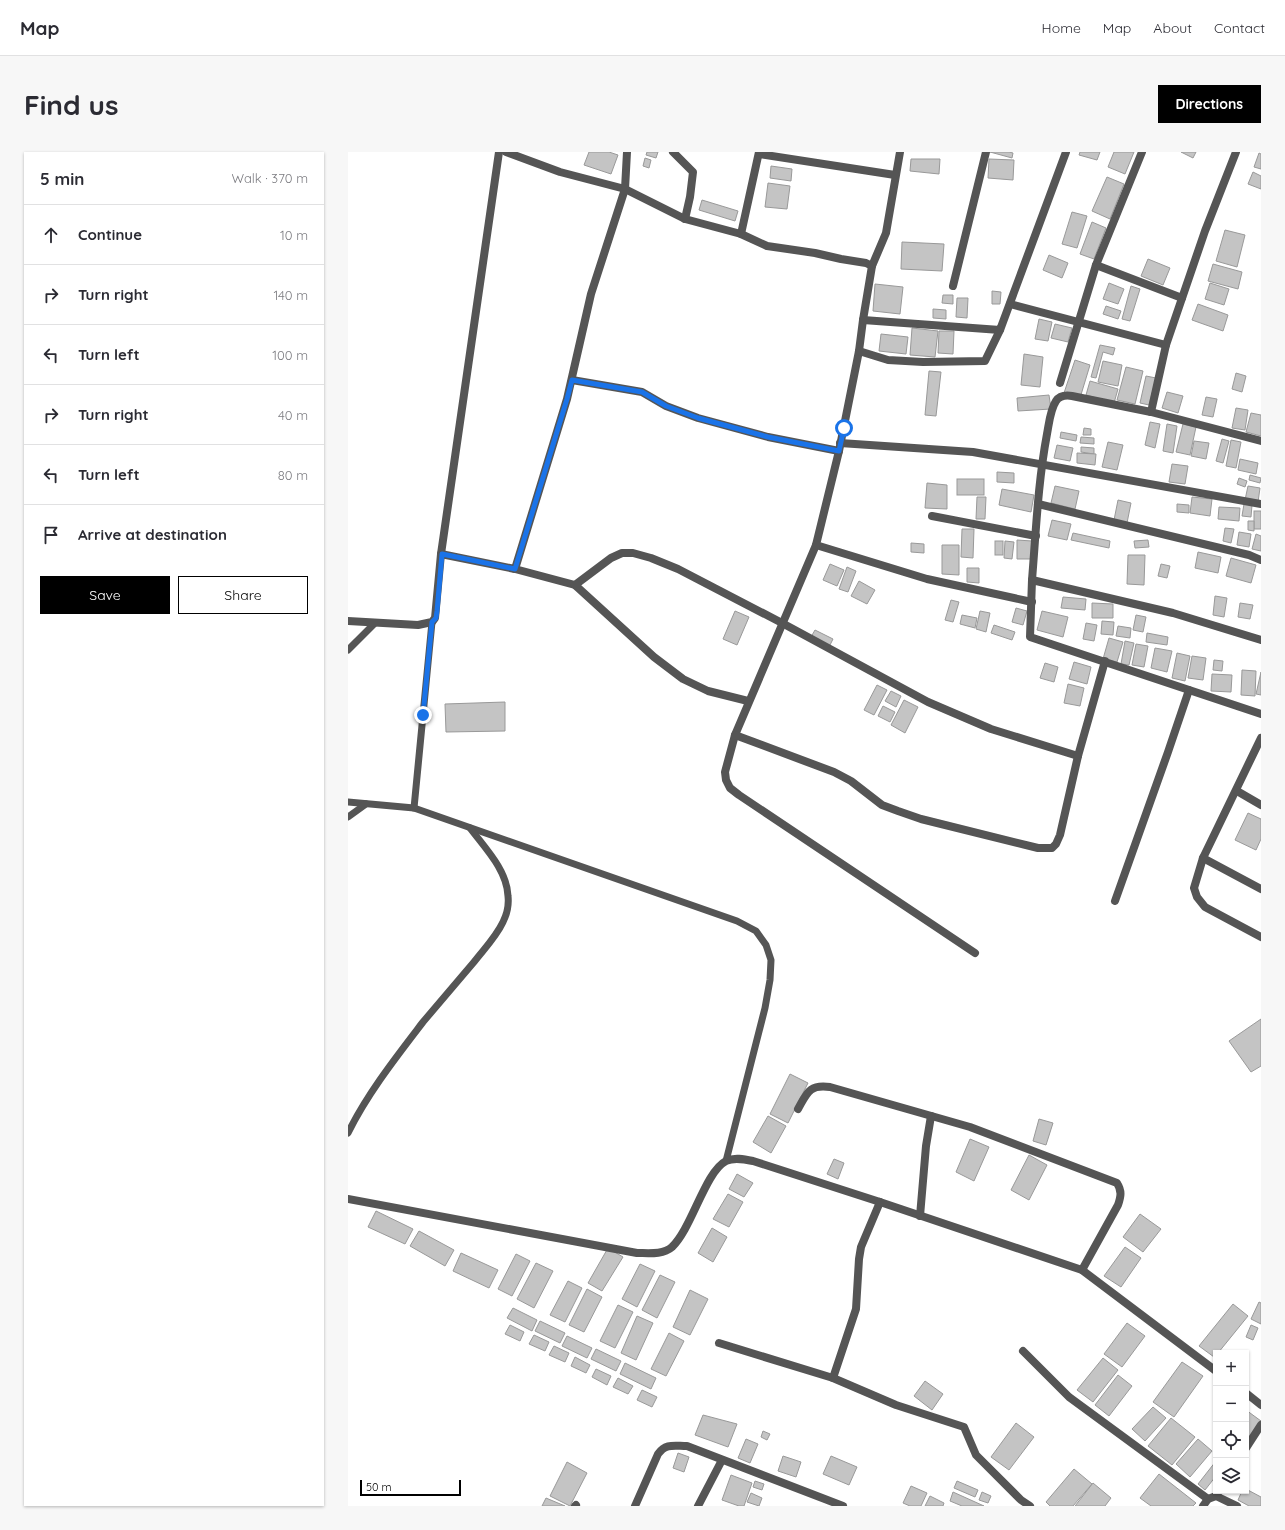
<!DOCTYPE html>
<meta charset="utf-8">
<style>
:root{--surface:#fff;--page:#f7f7f7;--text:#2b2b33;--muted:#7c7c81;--line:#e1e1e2;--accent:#000}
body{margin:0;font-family:Quicksand,sans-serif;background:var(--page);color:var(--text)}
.controls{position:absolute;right:12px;bottom:12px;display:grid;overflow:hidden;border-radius:0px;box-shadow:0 1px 3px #0004}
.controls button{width:36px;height:36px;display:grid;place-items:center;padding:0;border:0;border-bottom:1px solid var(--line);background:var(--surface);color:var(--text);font:20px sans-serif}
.scale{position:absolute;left:12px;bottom:10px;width:101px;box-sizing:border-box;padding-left:4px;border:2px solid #000;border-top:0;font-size:11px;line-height:14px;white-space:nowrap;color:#000;-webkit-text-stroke:3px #fff;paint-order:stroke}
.stop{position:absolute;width:12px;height:12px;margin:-9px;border:3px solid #1a73e8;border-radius:50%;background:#fff}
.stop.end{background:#1a73e8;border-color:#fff;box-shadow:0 1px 4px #0008}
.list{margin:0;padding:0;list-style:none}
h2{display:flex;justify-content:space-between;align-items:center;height:52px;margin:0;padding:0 16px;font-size:17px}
h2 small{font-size:13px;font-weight:400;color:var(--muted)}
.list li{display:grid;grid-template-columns:26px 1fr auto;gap:12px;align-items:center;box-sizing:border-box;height:60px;padding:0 16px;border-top:1px solid var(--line)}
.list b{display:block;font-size:15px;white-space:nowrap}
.list em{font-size:13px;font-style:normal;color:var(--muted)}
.actions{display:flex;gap:8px;padding:12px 16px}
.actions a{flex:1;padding:9px 0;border:1px solid var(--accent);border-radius:0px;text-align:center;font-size:14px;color:var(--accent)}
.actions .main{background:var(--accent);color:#fff}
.icon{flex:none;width:22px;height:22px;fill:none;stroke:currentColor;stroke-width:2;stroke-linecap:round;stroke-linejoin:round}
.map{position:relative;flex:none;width:913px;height:1354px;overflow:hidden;border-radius:0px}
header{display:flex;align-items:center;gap:24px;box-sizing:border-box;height:56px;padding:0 20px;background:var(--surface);border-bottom:1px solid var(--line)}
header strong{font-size:19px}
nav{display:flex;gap:22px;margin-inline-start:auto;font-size:14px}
.intro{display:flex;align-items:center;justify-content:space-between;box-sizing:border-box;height:96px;padding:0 24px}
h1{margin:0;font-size:28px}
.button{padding:10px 18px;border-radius:0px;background:var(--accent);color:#fff;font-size:14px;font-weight:700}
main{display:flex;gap:24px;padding:0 24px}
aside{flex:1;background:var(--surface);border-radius:0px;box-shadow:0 1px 3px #0004}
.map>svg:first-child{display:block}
.building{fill:#c4c4c4;stroke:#999}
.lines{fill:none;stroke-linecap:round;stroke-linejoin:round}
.service{stroke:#555;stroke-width:7}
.minor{stroke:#555;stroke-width:8}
.route{stroke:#1a73e8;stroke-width:5}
</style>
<header>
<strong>Map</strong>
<nav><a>Home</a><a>Map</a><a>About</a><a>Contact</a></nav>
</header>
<div class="intro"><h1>Find us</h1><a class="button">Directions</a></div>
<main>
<aside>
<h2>5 min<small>Walk · 370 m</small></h2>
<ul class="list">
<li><svg class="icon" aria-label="ahead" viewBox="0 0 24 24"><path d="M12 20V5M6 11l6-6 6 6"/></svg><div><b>Continue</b></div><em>10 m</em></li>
<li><svg class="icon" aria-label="right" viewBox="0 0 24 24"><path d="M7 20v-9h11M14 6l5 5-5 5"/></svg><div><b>Turn right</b></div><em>140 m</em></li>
<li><svg class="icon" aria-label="left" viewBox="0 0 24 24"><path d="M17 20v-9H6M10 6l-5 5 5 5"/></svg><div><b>Turn left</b></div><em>100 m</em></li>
<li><svg class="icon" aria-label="right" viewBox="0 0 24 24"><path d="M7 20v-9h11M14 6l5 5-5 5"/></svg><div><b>Turn right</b></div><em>40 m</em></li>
<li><svg class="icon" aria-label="left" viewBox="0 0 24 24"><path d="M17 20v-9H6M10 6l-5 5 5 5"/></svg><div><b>Turn left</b></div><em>80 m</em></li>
<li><svg class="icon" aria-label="arrive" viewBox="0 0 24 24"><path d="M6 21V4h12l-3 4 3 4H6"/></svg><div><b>Arrive at destination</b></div></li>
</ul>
<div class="actions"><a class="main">Save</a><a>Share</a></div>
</aside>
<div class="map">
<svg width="913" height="1354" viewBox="0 0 913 1354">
<rect width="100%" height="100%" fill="#fff"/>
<g class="building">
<path d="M241 0H261L270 3 263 22 236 13Z"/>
<path d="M299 0H310L308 6 298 3Z"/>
<path d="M642 0H661L665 1 664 6Z"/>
<path d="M732 0H752L749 8 731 3Z"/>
<path d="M766 0H786L777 22 760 15Z"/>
<path d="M833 0H848L845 6Z"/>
<path d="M911 1 913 2V17L906 15Z"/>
<path d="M297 6 303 8 301 16 295 14Z"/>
<path d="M563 7H592L591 22 562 19Z"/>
<path d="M641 7 666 8 665 28 640 26Z"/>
<path d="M423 14 444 17 443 29 422 26Z"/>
<path d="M905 20 913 24V37L900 32Z"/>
<path d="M759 25 776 32 762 67 744 59Z"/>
<path d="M420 31 442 34 439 57 417 55Z"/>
<path d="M354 48 390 59 387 69 351 58Z"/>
<path d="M724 60 739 64 729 96 714 92Z"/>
<path d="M744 70 758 76 746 107 732 102Z"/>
<path d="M877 78 897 83 889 115 868 109Z"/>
<path d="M554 90 596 92 594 119 553 117Z"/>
<path d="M701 103 720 111 714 126 695 118Z"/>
<path d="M800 107 822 116 815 133 793 124Z"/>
<path d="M865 112 894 120 890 137 860 129Z"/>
<path d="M761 131 776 137 770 152 755 147Z"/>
<path d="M862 131 881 137 876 153 857 147Z"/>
<path d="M527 132 555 135 552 162 525 159Z"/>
<path d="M783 134 792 137 782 169 774 167Z"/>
<path d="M644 139 653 140 652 152H644Z"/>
<path d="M595 143H605V152L594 151Z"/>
<path d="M609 146H620L619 166 608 165Z"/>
<path d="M850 152 880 163 875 179 844 168Z"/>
<path d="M758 154 773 159 770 167 755 162Z"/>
<path d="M585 157 598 158V167L585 166Z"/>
<path d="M691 167 704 170 700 189 687 187Z"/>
<path d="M707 172 724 176 720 190 703 186Z"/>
<path d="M564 176 590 179 587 205 562 203Z"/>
<path d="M591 179H606L605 202 590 201Z"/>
<path d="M533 182 560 185 558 202 531 199Z"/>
<path d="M752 193 767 196 765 203 755 200 748 226 743 225Z"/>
<path d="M676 202 695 205 692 235 673 233Z"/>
<path d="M727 208 742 213 732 246 716 241Z"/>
<path d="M755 209 774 213 770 234 750 230Z"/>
<path d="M778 215 795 219 787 252 769 248Z"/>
<path d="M581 219 593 220 588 264 577 263Z"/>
<path d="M888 221 898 224 894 240 884 237Z"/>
<path d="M798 224 808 226 801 253 792 251Z"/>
<path d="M742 229 770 237 766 251 738 243Z"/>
<path d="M819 240 835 244 830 261 814 256Z"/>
<path d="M701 243 703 257 670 259 669 246Z"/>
<path d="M858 245 869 247 865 265 854 263Z"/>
<path d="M888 256 900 258 897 278 884 276Z"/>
<path d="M903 261 913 263V284L898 280Z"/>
<path d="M802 270 812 272 807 296 797 293Z"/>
<path d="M819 272 829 274 825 301 815 299Z"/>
<path d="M835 272 848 275 842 303 828 300Z"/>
<path d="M736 276 743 277V283H735Z"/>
<path d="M713 280 729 283 728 289 712 286Z"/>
<path d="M733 285 746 286V292L732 291Z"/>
<path d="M874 287 881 289 875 311 868 309Z"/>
<path d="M883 288 893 290 888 316 878 314Z"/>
<path d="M846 289 861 291 858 307 843 304Z"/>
<path d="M760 290 775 293 769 318 754 315Z"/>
<path d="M709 293 725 296 722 309 706 306Z"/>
<path d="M733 295 746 296V302L733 300Z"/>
<path d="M729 301 748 302 747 313 729 311Z"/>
<path d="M892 307 910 311 908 322 890 318Z"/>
<path d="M824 312 840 314 837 332 821 330Z"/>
<path d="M649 320 666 321V331L649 330Z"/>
<path d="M902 323 913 326 912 331 901 328Z"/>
<path d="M891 326 899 329 897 335 889 332Z"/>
<rect x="609" y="327" width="27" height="16"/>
<path d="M579 331 599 333V357L577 356Z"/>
<path d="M707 334 731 339 727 357 703 351Z"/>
<path d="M900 334 912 336 910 350 897 348Z"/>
<path d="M654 337 686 343 683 360 651 353Z"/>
<path d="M629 345H638L637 367H628Z"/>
<path d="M844 345 864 347 862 364 842 361Z"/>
<path d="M770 348 783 351 779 371 766 368Z"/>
<path d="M829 352 841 353V361L829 360Z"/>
<path d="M896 352 904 353 903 365 894 364Z"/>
<path d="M871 355 892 356 891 369 870 367Z"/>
<rect x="906" y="359" width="7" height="18"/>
<path d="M704 368 723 372 719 388 700 384Z"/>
<path d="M900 369H906V379L900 378Z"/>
<path d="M877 376 886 377 883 391 875 389Z"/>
<path d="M614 377H626L625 406 613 405Z"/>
<path d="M891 380 903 382 901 395 889 393Z"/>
<path d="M725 381 762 389 761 396 723 388Z"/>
<path d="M908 382 913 384V399L904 397Z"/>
<path d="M669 388 684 389V407H669Z"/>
<path d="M800 388 801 395 787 396 786 389Z"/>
<rect x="647" y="389" width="8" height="14"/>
<path d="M657 389 666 390 664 407 656 406Z"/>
<path d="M563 391 576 392V401L563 400Z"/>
<path d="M594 393H611V423L594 422Z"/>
<path d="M850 400 873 405 870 421 847 416Z"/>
<path d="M780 403H797L796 433 779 432Z"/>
<path d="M883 406 908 413 903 431 878 424Z"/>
<path d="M482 412 496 418 489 434 475 428Z"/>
<path d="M813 412 822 414 819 426 810 424Z"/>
<path d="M499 415 508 419 500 440 491 437Z"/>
<path d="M619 416H631V431L619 430Z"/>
<path d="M511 429 527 438 519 452 503 444Z"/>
<path d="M867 444 879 446 876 465 865 463Z"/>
<path d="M715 445 738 447 737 458 713 456Z"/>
<path d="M603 448 611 450 605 470 597 468Z"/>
<path d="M744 451 765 452V466H744Z"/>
<path d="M892 451 905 453 902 467 890 465Z"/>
<path d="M668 456 679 459 675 473 664 470Z"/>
<path d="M387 459 401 465 389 493 375 487Z"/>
<path d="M632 459 642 461 638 480 628 477Z"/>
<path d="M694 459 720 465 715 485 689 478Z"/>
<path d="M614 463 629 466 627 476 612 472Z"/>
<path d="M788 463 798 465 795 480 785 478Z"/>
<path d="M754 469 766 470 765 483 753 482Z"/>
<path d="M738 471 749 473 746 489 735 487Z"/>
<path d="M646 473 667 480 664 488 643 481Z"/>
<path d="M770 474 783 476 782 486 768 484Z"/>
<path d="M467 478 485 487 481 495 463 485Z"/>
<path d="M799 481 820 485 819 493 798 490Z"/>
<path d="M761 486 775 490 769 510 755 507Z"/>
<path d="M777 489 786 491 781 513 773 512Z"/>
<path d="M788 492 800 494 796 515 784 513Z"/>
<path d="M807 496 824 499 819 520 803 516Z"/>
<path d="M829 501 842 504 837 529 824 526Z"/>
<path d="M844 504 858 506 855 528 840 526Z"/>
<path d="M866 508 875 509 874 519 865 518Z"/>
<path d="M726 510 743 515 739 532 721 527Z"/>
<path d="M697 511 710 515 706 530 692 526Z"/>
<path d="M894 518 908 519 907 544 893 543Z"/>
<path d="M913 520V543L908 542Z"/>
<path d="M864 522 884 523 883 540 863 539Z"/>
<path d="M720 532 736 536 732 554 716 551Z"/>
<path d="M529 533 539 538 526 563 516 558Z"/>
<path d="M543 539 553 544 548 555 537 549Z"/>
<path d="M556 548 570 555 557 581 543 573Z"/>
<path d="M157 550V579L98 580 97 552Z"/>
<path d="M535 554 547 560 542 570 530 564Z"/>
<path d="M900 661 913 667V687L908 698 887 688Z"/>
<path d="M913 867V914L903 920 881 889Z"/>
<path d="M442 922 460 931 440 971 422 962Z"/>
<path d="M420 964 438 974 423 1001 405 990Z"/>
<path d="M691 967 705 971 698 993 685 989Z"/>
<path d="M622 987 641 995 626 1029 608 1020Z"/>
<path d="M681 1003 699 1013 681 1048 663 1038Z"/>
<path d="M486 1007 496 1011 490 1027 479 1022Z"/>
<path d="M389 1022 405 1031 396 1045 381 1037Z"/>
<path d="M380 1042 395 1050 381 1075 365 1067Z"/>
<path d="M28 1059 65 1077 57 1092 20 1075Z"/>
<path d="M792 1062 813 1077 795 1100 775 1085Z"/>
<path d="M364 1076 379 1085 365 1110 350 1101Z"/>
<path d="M71 1079 106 1098 97 1114 62 1094Z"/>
<path d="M777 1095 793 1106 773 1135 756 1124Z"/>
<path d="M260 1096 275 1105 254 1139 240 1131Z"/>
<path d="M113 1101 150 1118 141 1136 105 1119Z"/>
<path d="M168 1102 182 1109 164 1144 150 1137Z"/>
<path d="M188 1111 205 1119 186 1156 169 1147Z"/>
<path d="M292 1112 307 1119 289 1155 274 1147Z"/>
<path d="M312 1123 327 1130 309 1166 294 1158Z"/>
<path d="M220 1129 234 1136 217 1170 202 1163Z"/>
<path d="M239 1137 254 1145 236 1180 221 1173Z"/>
<path d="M342 1138 360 1147 342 1183 325 1175Z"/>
<path d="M911 1150 913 1151V1172L903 1167Z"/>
<path d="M885 1152 900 1164 870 1201H868L866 1205 851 1194Z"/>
<path d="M270 1153 285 1160 267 1196 252 1189Z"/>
<path d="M165 1156 189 1168 184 1179 159 1166Z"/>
<path d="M289 1164 305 1171 288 1208 273 1201Z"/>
<path d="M192 1169 217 1181 212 1191 187 1179Z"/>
<path d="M779 1171 797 1184 774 1215 756 1202Z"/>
<path d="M162 1173 176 1180 172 1189 157 1182Z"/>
<path d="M903 1173 910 1176 905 1188 898 1185Z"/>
<path d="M321 1181 336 1189 318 1224 303 1217Z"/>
<path d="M186 1183 201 1190 197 1199 181 1192Z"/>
<path d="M219 1184 244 1196 239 1206 214 1194Z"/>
<path d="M206 1194 221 1201 217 1210 201 1203Z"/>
<path d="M248 1197 273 1209 268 1219 243 1207Z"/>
<path d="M227 1205 242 1213 238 1221 223 1214Z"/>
<path d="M755 1206 770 1218 745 1250 729 1238Z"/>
<path d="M834 1210 855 1224 826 1265 805 1250Z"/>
<path d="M277 1211 308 1226 303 1237 272 1222Z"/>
<path d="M248 1217 263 1224 259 1233 244 1225Z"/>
<path d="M770 1223 784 1234 761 1264 747 1253Z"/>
<path d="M270 1226 285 1234 280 1242 265 1235Z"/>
<path d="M577 1229 595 1242 584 1258 566 1244Z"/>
<path d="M294 1238 309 1245 304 1255 289 1248Z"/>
<path d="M805 1255 818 1266 797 1289 784 1277Z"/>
<path d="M898 1258 913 1269 900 1289 898 1287Z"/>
<path d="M355 1263 389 1272 380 1295 347 1283Z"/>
<path d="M823 1266 847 1285 824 1313 800 1294Z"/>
<path d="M668 1271 686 1285 661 1318 643 1305Z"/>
<path d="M415 1279 422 1282 419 1288 413 1285Z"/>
<path d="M398 1287 410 1292 402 1311 390 1306Z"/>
<path d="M850 1287 864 1299 842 1325 828 1312Z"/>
<path d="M330 1301 341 1305 336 1320 325 1316Z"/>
<path d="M435 1304 453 1310 448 1325 430 1319Z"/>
<path d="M483 1304 509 1315 501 1333 475 1322Z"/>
<path d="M868 1309V1324L857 1338 850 1332Z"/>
<path d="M219 1310 239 1321 222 1354 202 1344Z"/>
<path d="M726 1317 744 1332 725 1354H702L698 1350Z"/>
<path d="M811 1322 848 1351 845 1354H803L792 1346Z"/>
<path d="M383 1323 404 1331 396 1354H391L374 1348Z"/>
<path d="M407 1329 416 1332 414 1338 405 1335Z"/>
<path d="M609 1329 630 1338 627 1345 606 1336Z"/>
<path d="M745 1331 763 1346 757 1354H727Z"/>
<path d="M563 1334 579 1341 573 1354H562L555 1351Z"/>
<path d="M898 1337 913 1345V1354H901L890 1348 894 1339H898Z"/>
<path d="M605 1340 636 1354H614L602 1349Z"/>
<path d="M634 1340 643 1344 640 1351 631 1348Z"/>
<path d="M403 1341 414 1346 411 1354 399 1350Z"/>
<path d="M582 1344 596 1351 595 1354H577Z"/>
<path d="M198 1346 217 1354H194Z"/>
</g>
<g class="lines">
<g class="service">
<path d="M0 498 27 471"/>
<path d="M0 650 66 656 389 769 408 779 418 793 423 808 422 828 417 856 378 1009"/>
<path d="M66 656 84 470"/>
<path d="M0 665 18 652"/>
<path d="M0 981C19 942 49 904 75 870 92 850 109 830 126 810 136 797 148 785 155 770 159 762 161 753 160 744 159 718 137 696 122 676"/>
</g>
<g class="minor">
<path d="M158 0 212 20 277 37 337 67 393 82 419 94 467 101 493 107 518 111 524 114"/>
<path d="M325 0 345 20 342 45 337 67"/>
<path d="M552 0 538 81 524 114 515 168 511 199 491 299 468 393 579 427 684 450"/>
<path d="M794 0 748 113 834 146"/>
<path d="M411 2 547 23"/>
<path d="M393 82 411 0"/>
<path d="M605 134 638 0"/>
<path d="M662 152 818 193"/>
<path d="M515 168 652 178 718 0"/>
<path d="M511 199 540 208 575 210 637 209 652 178"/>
<path d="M224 228 294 240 318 254 350 266 420 285 491 299"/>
<path d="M712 231 748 113"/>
<path d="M803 260 818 193 857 79 888 0"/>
<path d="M492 291 625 300 913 352"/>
<path d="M690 352 901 403 913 408"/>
<path d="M584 364 688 384"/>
<path d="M468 393 387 583 377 620 378 628 382 636 391 643 627 801"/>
<path d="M93 402 167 417 227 433 306 505 335 527 360 539 400 549"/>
<path d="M167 417 219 247 243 142 277 37 279 0"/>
<path d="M684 428C688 379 690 330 699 282 701 272 702 258 708 249 712 243 718 243 724 244L803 260 913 289"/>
<path d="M227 433 263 406 274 401H285L303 406 330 417 434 471 580 550 643 577 730 604"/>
<path d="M0 469 70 473 84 470 87 466 93 402 151 0"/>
<path d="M913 488 825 461 684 428 682 485 913 562"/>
<path d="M387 583 486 620 503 629 534 653 550 659 573 667 690 696H704L708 692 712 683 730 604 757 509"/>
<path d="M913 586 855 706 846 736 849 745 857 755 913 785"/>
<path d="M889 639 913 653"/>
<path d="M855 706 913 737"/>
<path d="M767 749 820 600 841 538"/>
<path d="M450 957C459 941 461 932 482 935L622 975 769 1031C774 1039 773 1044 770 1053L734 1118"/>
<path d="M0 1047 289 1101C300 1101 315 1103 324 1095 344 1076 357 1020 378 1009 386 1005 396 1007 405 1009L532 1050 734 1118 868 1219"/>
<path d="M572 1064 578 994 583 964"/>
<path d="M371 1191 485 1226 548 1253 616 1275 628 1303 673 1348 682 1354"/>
<path d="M675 1199 721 1245 860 1347"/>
<path d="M485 1226 508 1157 511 1107 513 1095 532 1050"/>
<path d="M898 1241 913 1253"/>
<path d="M898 1296 913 1273"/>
<path d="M868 1344 889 1354"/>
<path d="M227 1354 228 1353"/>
<path d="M287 1354 310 1302C318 1291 326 1294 339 1294L495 1354"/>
<path d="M350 1354 374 1308"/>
<path d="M855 1354 860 1347 868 1344 871 1339"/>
</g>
</g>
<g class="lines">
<path class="route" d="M75 563 84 470 88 466 89 459 94 402 167 417 219 247 224 228 294 240 318 254 350 266 420 285 491 299 496 276"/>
</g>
</svg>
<div class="controls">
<button>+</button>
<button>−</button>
<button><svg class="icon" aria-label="locate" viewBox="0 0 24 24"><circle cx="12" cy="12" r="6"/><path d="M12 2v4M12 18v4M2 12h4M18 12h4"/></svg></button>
<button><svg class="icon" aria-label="layers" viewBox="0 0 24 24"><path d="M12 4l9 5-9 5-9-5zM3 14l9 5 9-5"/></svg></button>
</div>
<div class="scale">50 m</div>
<div class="stop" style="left:496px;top:276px"></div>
<div class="stop end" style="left:75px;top:563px"></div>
</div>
</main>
